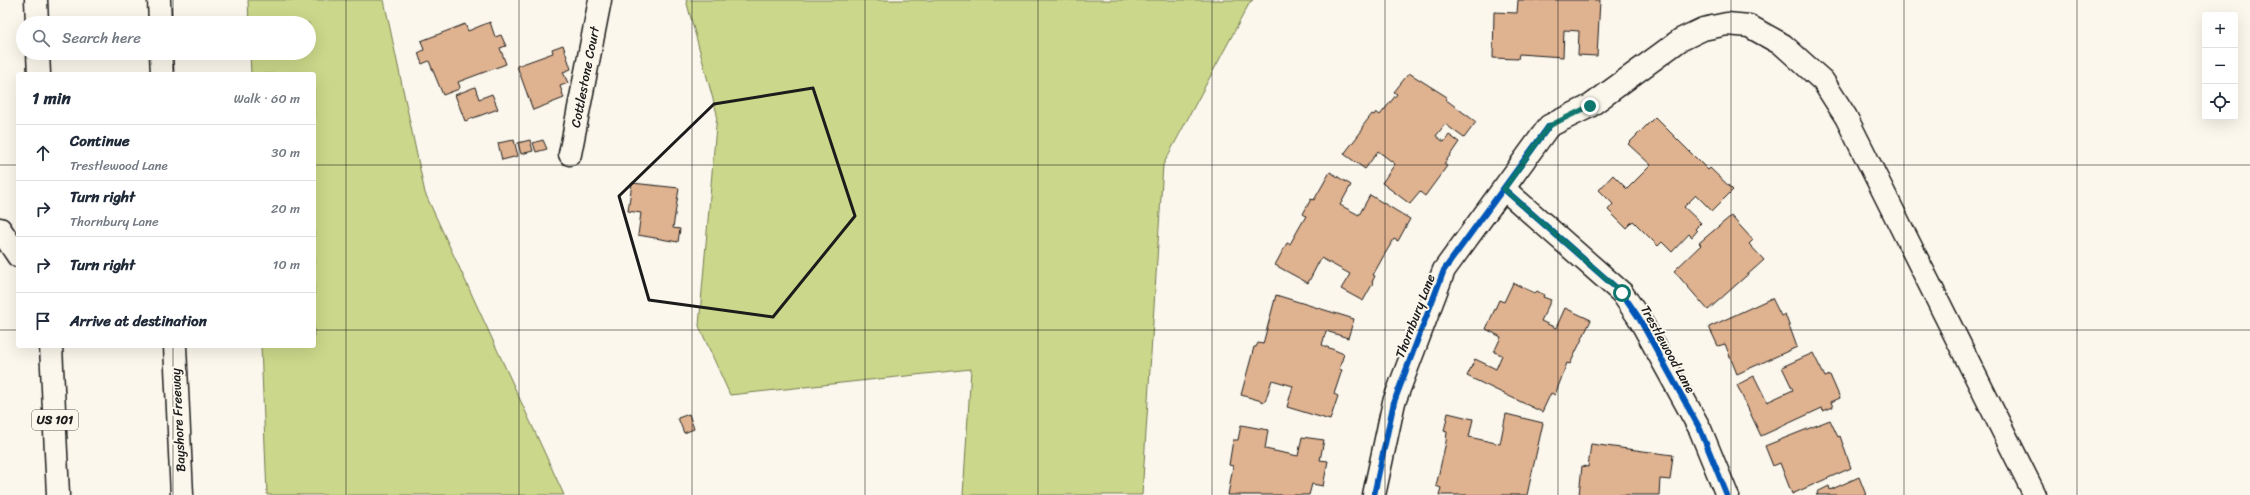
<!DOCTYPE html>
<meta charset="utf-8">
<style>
:root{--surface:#fff;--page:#f2f2f3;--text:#1f2937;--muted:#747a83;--line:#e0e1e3}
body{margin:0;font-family:Sriracha,sans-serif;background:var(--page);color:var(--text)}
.controls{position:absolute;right:12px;top:12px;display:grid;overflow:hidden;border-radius:4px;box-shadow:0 4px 16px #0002}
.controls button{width:36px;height:36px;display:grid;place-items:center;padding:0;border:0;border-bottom:1px solid var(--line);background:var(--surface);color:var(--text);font:20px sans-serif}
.stop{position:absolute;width:12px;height:12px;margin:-9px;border:3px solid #0f766e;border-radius:50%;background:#fff}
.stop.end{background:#0f766e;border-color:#fff;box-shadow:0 1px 4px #0008}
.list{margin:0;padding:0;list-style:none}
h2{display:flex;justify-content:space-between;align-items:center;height:52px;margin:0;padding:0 16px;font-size:17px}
h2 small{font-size:13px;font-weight:400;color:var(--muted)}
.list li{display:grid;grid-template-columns:26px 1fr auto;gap:12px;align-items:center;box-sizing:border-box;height:56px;padding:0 16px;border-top:1px solid var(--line)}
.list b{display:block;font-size:15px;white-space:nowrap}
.list p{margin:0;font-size:13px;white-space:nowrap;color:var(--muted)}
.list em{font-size:13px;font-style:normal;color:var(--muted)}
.icon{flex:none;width:22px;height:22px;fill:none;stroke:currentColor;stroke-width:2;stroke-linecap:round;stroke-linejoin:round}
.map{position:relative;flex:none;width:2250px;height:495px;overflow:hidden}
.search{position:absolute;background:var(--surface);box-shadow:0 4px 16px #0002;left:16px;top:16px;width:300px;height:44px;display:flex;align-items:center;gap:10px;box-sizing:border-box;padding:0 14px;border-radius:22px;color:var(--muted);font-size:15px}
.panel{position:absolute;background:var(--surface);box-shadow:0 4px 16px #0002;left:16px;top:72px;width:300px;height:276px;border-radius:4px}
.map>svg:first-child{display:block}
.green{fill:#cbd78a;stroke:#747a53}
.building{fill:#dfb290;stroke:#1c1c1c}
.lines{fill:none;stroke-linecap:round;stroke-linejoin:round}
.minor-casing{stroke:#1c1c1c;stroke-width:25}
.highway-casing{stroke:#1c1c1c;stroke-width:25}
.minor{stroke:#fbf7ec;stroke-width:22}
.highway{stroke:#fbf7ec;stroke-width:22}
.cycleway-casing{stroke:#fbf7ec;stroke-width:8}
.cycleway{stroke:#0057b8;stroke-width:6}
.route{stroke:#0f766e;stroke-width:5}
.marked{fill:none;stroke:#1c1c1c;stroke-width:3;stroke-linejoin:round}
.grid{fill:none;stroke:#1c1c1c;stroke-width:1;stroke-opacity:0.55}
.labels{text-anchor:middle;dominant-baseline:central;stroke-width:4;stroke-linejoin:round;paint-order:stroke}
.shield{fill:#fbf7ec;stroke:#5f5e5a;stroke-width:1}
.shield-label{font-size:12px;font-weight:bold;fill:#1c1c1c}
.street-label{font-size:13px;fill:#1c1c1c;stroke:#fbf7ec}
</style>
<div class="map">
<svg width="2250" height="495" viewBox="0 0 2250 495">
<rect width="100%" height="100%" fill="#fbf7ec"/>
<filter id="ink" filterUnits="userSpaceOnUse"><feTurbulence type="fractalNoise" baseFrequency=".025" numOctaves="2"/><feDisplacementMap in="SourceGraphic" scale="8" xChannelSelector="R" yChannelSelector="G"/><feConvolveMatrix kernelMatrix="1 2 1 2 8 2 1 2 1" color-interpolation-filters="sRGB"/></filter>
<g filter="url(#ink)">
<g class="green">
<path d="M248 0H384L425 193 564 495H267L261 346H314V74H251L250 53H309V23H249Z"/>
<path d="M686 0H1253L1250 2 1163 165 1142 495H963L971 369 730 395 699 326 717 114Z"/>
</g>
<g class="building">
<path d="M1518 0H1600L1597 56 1578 55 1579 31 1564 30 1563 57 1519 54 1518 59 1493 58 1494 12 1517 13Z"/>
<path d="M490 22 495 37 501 35 506 46 500 48 506 64 458 82 460 87 459 89 443 95 429 61 422 64 418 53 424 50 421 41 465 24 468 31Z"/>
<path d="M563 45 571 69 563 72 568 83 560 86 564 98 533 110 517 66 553 53 552 49Z"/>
<path d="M1409 73 1447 97 1445 99 1476 122 1464 138 1445 124 1436 136 1444 142 1449 135 1459 142 1444 164 1447 166 1425 196 1420 192 1410 204 1382 183 1395 164 1378 151 1365 169 1344 154 1363 129 1362 127 1372 114 1374 115 1376 112 1380 115 1397 94 1394 92Z"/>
<path d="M475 87 479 99 492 94 498 109 465 121 455 95Z"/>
<path d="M1655 117 1708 170 1710 168 1733 190 1712 211 1696 195 1684 207 1701 223 1695 229 1697 231 1692 237 1689 234 1672 252 1662 242 1658 246 1633 221 1626 228 1608 210 1613 204 1599 190 1613 175 1627 189 1651 165 1628 144Z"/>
<path d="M514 140 518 156 502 160 498 143Z"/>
<path d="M530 140 533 151 521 154 518 143Z"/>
<path d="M543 140 547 149 536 152 533 143Z"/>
<path d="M1330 172 1351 185 1340 205 1359 215 1370 195 1410 219 1398 241 1394 239 1383 257 1373 275 1375 276 1372 282 1373 283 1363 301 1341 289 1350 274 1321 258 1308 283 1275 265 1287 243 1290 244 1306 216 1303 214 1311 199 1314 200Z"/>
<path d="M632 183 679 188 673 228 680 229 678 242 638 235 641 213 628 211Z"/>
<path d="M1731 216 1753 240 1749 244 1764 260 1708 310 1674 271 1701 245 1699 243Z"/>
<path d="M1513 283 1535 293 1537 291 1544 295 1543 297 1551 300 1541 321 1556 328 1565 308 1591 320 1570 364 1567 363 1555 395 1551 393 1542 412 1467 376 1475 359 1496 369 1502 355 1494 352 1501 337 1486 329 1499 300 1504 302Z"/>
<path d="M1276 295 1354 319 1348 338 1326 331 1322 345 1344 354 1339 369 1342 370 1334 394 1338 396 1330 420 1287 407 1293 386 1272 380 1265 402 1241 395 1254 347H1256L1258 343 1263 344Z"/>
<path d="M1772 298 1781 316 1785 314 1797 347 1737 374 1725 344 1718 346 1709 327Z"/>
<path d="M1813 353 1825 377 1830 375 1840 398 1831 402 1833 407 1823 411 1822 408 1761 436 1737 385 1754 376 1767 402 1793 390 1782 367Z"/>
<path d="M1448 413 1473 419 1469 437 1500 444 1506 414 1543 423 1527 495H1439L1441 488 1436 486 1446 442 1447 432 1444 431Z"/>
<path d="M689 414 694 429 684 433 678 418Z"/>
<path d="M1830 420 1838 437 1840 436 1851 468 1792 494 1780 463 1773 466 1765 446Z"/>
<path d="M1241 425 1268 430 1265 449 1298 456 1302 437 1324 440 1320 460 1328 461 1323 486 1312 484 1309 495H1228L1233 466 1229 465 1233 440H1238Z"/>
<path d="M1591 444 1673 455 1670 480 1660 479 1659 495H1579L1582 466 1588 467Z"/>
<path d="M1859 477 1866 495H1816L1818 494 1817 492 1829 486 1830 490Z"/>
</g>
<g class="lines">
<g class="minor-casing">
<g id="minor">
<path d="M570 154 600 0"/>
<path d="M1504 189 1622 293 1639 318 1700 429 1727 495"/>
<path d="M1374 495 1394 402 1444 270 1549 126 1590 106 1680 40 1703 29 1727 24 1749 26 1783 45 1823 81 1846 117 2035 495"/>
</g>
</g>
<g class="highway-casing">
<g id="highway">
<path d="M36 0 37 23"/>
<path d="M159 0 160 23"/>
<path d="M38 53 39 74"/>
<path d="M161 53 162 74"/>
<path d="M0 229 18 256"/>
<path d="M51 346 58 495"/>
<path d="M175 346 182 495"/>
</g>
</g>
<use href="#minor" class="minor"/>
<use href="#highway" class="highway"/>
<g class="cycleway-casing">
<g id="cycleway">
<path d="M1504 189 1622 293 1639 318 1700 429 1727 495"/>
<path d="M1374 495 1394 402 1444 270 1549 126"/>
</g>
</g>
<use href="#cycleway" class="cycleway"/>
</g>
</g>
<g class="lines" filter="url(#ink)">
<path class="route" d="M1590 106 1549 126 1504 189 1622 293"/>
</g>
<path class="marked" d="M813 88 855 216 773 317 649 300 619 196 714 104Z"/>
<path class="grid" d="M173 0V23M346 0V495M519 0V495M692 0V495M865 0V495M1038 0V495M1212 0V495M1385 0V495M1558 0V495M1731 0V495M1904 0V495M2077 0V495M173 53V74M0 165H18M314 165H2250M0 330H18M314 330H2250M173 346V495"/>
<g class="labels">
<rect class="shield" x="32" y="410" width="46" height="20" rx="3"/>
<g class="shield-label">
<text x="55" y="420">US 101</text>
</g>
<g class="street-label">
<text transform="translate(585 77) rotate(-79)">Cottlestone Court</text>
<text transform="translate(1415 316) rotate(-69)">Thornbury Lane</text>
<text transform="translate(1668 349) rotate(61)">Trestlewood Lane</text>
<text transform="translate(178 420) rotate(-93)">Bayshore Freeway</text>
</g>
</g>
</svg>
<div class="controls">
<button>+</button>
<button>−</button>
<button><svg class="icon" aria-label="locate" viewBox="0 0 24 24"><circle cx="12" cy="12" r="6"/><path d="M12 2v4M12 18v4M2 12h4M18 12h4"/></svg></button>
</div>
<div class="stop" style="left:1622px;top:293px"></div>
<div class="stop end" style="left:1590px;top:106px"></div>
<div class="search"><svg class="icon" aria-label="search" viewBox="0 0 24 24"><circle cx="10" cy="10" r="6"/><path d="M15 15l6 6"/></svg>Search here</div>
<section class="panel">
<h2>1 min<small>Walk · 60 m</small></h2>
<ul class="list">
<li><svg class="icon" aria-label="ahead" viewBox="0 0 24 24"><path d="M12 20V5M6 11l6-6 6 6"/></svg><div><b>Continue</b><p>Trestlewood Lane</p></div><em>30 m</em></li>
<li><svg class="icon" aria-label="right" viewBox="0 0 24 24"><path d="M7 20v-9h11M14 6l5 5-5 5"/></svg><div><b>Turn right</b><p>Thornbury Lane</p></div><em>20 m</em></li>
<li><svg class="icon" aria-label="right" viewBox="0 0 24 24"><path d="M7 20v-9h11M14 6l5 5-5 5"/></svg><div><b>Turn right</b></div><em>10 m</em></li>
<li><svg class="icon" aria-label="arrive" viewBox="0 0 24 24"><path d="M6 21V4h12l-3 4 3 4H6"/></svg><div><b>Arrive at destination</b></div></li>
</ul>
</section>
</div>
